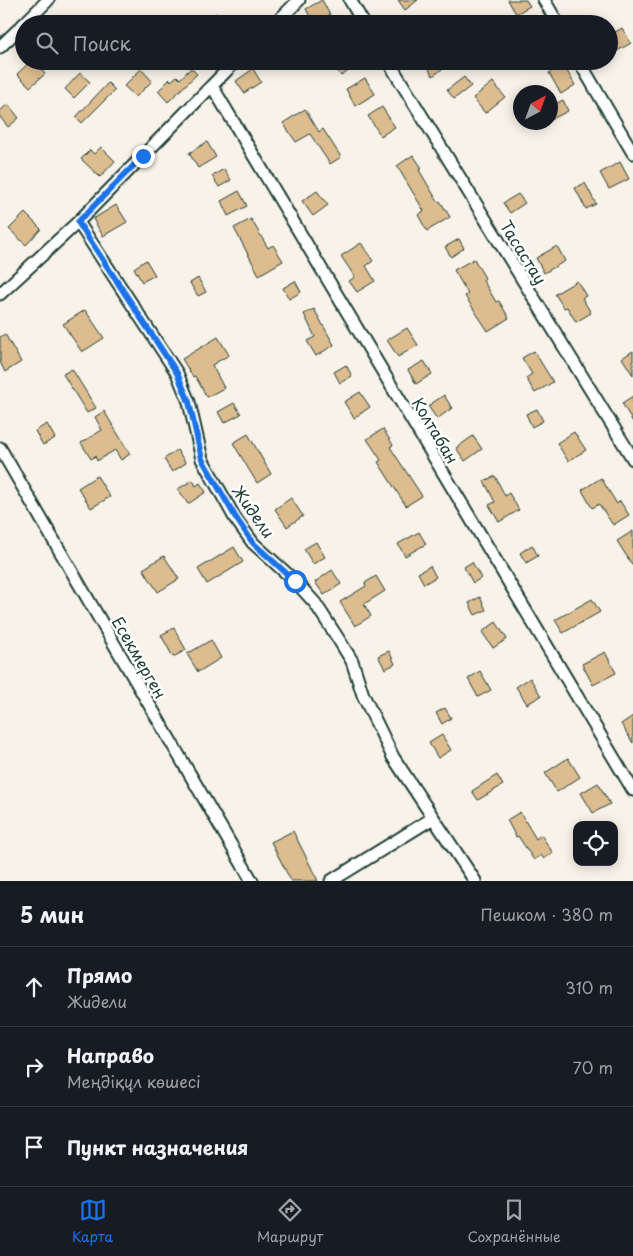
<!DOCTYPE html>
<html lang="ru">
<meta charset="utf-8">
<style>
:root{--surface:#171b24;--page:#242831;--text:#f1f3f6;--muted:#9ea1a6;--line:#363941;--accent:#1a73e8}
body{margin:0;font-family:"Playpen Sans",sans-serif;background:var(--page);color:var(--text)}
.controls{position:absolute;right:15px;bottom:15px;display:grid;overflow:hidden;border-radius:10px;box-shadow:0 2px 12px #0003}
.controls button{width:45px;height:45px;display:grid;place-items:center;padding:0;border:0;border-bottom:1px solid var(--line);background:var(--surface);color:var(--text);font:25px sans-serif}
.compass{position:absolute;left:513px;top:85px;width:45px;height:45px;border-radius:50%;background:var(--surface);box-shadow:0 2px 12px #0003;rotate:41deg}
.stop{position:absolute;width:15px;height:15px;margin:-11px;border:4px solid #1a73e8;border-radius:50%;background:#fff}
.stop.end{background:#1a73e8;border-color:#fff;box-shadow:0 1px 5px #0008}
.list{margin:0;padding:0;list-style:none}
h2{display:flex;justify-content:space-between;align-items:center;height:65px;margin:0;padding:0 20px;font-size:21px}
h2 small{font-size:16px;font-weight:400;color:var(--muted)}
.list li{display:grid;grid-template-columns:32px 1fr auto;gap:15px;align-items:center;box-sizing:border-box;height:80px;padding:0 20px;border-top:1px solid var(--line)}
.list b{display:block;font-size:19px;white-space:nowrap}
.list p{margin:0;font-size:16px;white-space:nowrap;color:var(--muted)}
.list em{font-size:16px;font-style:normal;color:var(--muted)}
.icon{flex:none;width:28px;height:28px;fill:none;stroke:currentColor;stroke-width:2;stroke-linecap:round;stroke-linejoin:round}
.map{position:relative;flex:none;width:633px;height:881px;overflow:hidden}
.search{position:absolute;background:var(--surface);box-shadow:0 2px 12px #0003;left:15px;right:15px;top:15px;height:55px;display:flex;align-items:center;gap:12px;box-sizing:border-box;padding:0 18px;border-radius:28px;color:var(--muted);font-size:19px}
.sheet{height:305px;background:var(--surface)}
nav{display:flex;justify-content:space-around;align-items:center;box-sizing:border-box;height:70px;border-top:1px solid var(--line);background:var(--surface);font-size:14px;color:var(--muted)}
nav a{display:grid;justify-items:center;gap:2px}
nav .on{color:var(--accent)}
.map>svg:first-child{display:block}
.building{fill:#ddbc8f;stroke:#1f3d34}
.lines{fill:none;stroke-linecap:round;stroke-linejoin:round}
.minor-casing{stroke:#1f3d34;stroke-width:15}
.minor{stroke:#fff;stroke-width:11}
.route{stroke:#1a73e8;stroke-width:6}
.labels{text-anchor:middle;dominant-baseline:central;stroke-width:5;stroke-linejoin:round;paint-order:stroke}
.street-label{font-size:16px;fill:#1f3d34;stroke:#fff}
</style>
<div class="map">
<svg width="633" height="881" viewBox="0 0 633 881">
<rect width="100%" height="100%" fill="#f8f2e9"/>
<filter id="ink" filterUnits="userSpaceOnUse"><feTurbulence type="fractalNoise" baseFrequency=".02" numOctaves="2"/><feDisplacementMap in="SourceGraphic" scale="10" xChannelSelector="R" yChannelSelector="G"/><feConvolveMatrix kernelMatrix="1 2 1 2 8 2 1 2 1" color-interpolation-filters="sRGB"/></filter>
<g filter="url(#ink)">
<g class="building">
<path d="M322 0 330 15 314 24 306 9Z"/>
<path d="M398 0H418L405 10Z"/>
<path d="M508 0H526L530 6 516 14Z"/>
<path d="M216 13 227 24H206Z"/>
<path d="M622 28 631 43 617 51 609 36Z"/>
<path d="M31 61H34L45 74 30 87 17 74Z"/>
<path d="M331 61H364L341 76Z"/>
<path d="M441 61H453L433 76 429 70Z"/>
<path d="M545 61H561L575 85 561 94 549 73 551 72Z"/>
<path d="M191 68 197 74 168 102 158 91 170 79 171 81 177 76 180 79Z"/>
<path d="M141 69 152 81 136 97 124 86Z"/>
<path d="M253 69 261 82 244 93 236 81Z"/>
<path d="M80 73 90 82 74 98 65 89Z"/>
<path d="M464 77 471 86 454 99 447 90Z"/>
<path d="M365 78 375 94 355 106 346 89Z"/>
<path d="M493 82 505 97 485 113 473 98Z"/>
<path d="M108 83 115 90 82 123 76 117Z"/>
<path d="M563 100 568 111 550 120V107Z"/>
<path d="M8 104 19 118 8 127 0 117V111Z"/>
<path d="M382 107 395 127 381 136 368 116Z"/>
<path d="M305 109 319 132 323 129 341 157 330 164 310 134 296 142 283 123Z"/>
<path d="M207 142 216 157 198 168 189 153Z"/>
<path d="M101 147 115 161 100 177 81 159 90 150 94 154Z"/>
<path d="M413 155 422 168 419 170 438 202 440 201 450 217 427 231 418 215 424 211 397 166Z"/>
<path d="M620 162 629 179 609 189 600 173Z"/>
<path d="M224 169 231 180 219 187 212 176Z"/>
<path d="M585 183 596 204 586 209 575 188Z"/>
<path d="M239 191 247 206 228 216 221 201Z"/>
<path d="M317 191 328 205 313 216 302 201Z"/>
<path d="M518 194 525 203 510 213 503 203Z"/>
<path d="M116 205 127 222 103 236 93 219Z"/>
<path d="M25 213 41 229 26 245 9 229Z"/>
<path d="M251 219 268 248 273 245 283 261 259 275 234 228Z"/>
<path d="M459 239 464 248 451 257 445 247Z"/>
<path d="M361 243 373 261 366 266 375 281 357 292 349 281 355 277 341 256Z"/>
<path d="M557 246 565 261 544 273 536 258Z"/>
<path d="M474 259 485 278 483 280 496 302 499 301 509 318 488 331 465 296 468 294 454 270Z"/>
<path d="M146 260 155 275 142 282 134 268Z"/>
<path d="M198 278 206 292 198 296 190 283Z"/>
<path d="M295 281 301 292 289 299 283 288Z"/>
<path d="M577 281 586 296 582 298 591 313 576 322 567 307 564 308 555 294Z"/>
<path d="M314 309 334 345 316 356 307 341 315 337 304 314Z"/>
<path d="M85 310 104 338 82 352 63 324Z"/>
<path d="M407 328 418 345 398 357 387 340Z"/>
<path d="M5 334 21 362 5 372 0 362V337Z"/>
<path d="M218 337 229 355 212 365 224 388 207 397 195 376 193 377 182 359Z"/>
<path d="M534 351 553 382 535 393 526 378 532 374 522 358Z"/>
<path d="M633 351V375L622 358Z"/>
<path d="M424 361 432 374 416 384 408 370Z"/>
<path d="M346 365 352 376 340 383 334 372Z"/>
<path d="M72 369 96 408 87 413 63 374Z"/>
<path d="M360 392 370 407 354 418 344 402Z"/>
<path d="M444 395 452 408 437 419 428 406Z"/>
<path d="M633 396V422L622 403Z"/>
<path d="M234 403 241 414 224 423 218 412Z"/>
<path d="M537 409 543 421 532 427 526 414Z"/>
<path d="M104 411 130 454 121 460 115 450 97 461 95 456 91 459 81 443 102 430 95 417Z"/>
<path d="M47 424 55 438 43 445 35 431Z"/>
<path d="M383 429 393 445 390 447 422 496 406 506 378 462 381 460 367 439Z"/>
<path d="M574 432 586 450 568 461 557 443Z"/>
<path d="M248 434 271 474 257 483 233 443Z"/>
<path d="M473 436 482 449 465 461 456 448Z"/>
<path d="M177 450 186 463 172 472 164 459Z"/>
<path d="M97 476 110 497 91 508 78 488Z"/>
<path d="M495 476 505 496 509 493 519 510 499 522 489 505 495 502 484 481Z"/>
<path d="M601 478 617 504 620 501 629 515 613 525 599 504 592 508 582 490Z"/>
<path d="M193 480 196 486 200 483 206 492 188 504 178 489Z"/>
<path d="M291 498 303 516 287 527 275 509Z"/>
<path d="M633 531V566L617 541Z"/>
<path d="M419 532 426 544 405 556 398 544Z"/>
<path d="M316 542 325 557 313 564 304 549Z"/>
<path d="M532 545 538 556 526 563 520 553Z"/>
<path d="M234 547 243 562 207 584 198 569Z"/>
<path d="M164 556 179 579 158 592 143 569Z"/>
<path d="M472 562 481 578 473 583 464 567Z"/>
<path d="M430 566 436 577 424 584 418 573Z"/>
<path d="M332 570 341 584 324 595 315 582Z"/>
<path d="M376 576 385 591 364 604 371 616 355 626 340 602 366 586 365 583Z"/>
<path d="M480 597 486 610 475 615 469 603Z"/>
<path d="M592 599 600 612 563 633 555 620Z"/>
<path d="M496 622 507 639 493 648 482 632Z"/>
<path d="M174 628 186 650 173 657 161 635Z"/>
<path d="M211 640 221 658 198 672 187 654Z"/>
<path d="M389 651 395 664 385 669 378 656Z"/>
<path d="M605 652 616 673 593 685 582 664Z"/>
<path d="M480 671 491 690 478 697 468 679Z"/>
<path d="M530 678 541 696 527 704 516 687Z"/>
<path d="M445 708 451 718 442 724 436 713Z"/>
<path d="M633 716V743L621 724Z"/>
<path d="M442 735 451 750 438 758 429 743Z"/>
<path d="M568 758 580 777 557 792 545 773Z"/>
<path d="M497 775 503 785 478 800 472 791Z"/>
<path d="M598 783 610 804 593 813 581 793Z"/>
<path d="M520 812 536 839 541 835 553 853 544 859 541 855 534 860 518 836 516 837 507 820Z"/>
<path d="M293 831 318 881H291L271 842Z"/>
</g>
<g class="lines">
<g class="minor-casing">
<g id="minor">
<path d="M350 0 364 24"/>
<path d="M544 0 558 24"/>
<path d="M24 24 48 0"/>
<path d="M275 24 299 0"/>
<path d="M0 47 24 24"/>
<path d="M388 61 633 459"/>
<path d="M579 61 633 153"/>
<path d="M212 86 633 790"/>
<path d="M78 222 177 373 189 402 202 459 235 518 253 543 295 581 315 603 339 640 352 661 363 695 393 757 475 881"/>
<path d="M0 294 78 222 236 61"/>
<path d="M0 448 252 881"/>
<path d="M331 881 433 818"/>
</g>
</g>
<use href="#minor" class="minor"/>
</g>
</g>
<g class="lines" filter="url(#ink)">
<path class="route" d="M143 156 78 222 177 373 189 402 202 459 236 518 253 543 295 581"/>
</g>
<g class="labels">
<g class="street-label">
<text transform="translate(524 252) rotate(58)">Тасастау</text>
<text transform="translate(436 430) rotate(59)">Колтабан</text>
<text transform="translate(254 511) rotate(55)">Жидели</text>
<text transform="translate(140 657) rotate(60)">Eсекмерген</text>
</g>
</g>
</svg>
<div class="controls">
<button><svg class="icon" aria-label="locate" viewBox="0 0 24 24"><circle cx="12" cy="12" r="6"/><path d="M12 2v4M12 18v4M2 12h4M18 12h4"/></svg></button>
</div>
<svg class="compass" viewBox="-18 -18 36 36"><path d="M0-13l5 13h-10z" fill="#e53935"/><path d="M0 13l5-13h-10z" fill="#9ea1a6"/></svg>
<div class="stop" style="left:295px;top:581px"></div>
<div class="stop end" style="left:143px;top:156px"></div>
<div class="search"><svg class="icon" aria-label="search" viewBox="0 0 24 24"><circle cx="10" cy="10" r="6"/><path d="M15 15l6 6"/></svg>Поиск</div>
</div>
<section class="sheet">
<h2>5 мин<small>Пешком · 380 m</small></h2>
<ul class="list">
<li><svg class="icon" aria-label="ahead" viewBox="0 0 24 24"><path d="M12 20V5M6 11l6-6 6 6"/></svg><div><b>Прямо</b><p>Жидели</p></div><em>310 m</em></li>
<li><svg class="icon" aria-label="right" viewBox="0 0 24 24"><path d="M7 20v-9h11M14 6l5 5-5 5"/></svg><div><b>Направо</b><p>Меңдіқұл көшесі</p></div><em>70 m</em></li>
<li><svg class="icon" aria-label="arrive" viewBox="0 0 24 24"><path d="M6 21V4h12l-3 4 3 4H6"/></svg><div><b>Пункт назначения</b></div></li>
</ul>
</section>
<nav>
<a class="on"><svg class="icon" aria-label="map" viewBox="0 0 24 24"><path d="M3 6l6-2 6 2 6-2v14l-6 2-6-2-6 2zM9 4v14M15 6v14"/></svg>Карта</a>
<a><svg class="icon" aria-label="directions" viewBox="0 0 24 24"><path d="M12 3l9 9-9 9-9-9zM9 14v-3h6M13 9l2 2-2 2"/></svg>Маршрут</a>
<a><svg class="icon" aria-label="saved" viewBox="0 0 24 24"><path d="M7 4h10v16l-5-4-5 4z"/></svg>Сохранённые</a>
</nav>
